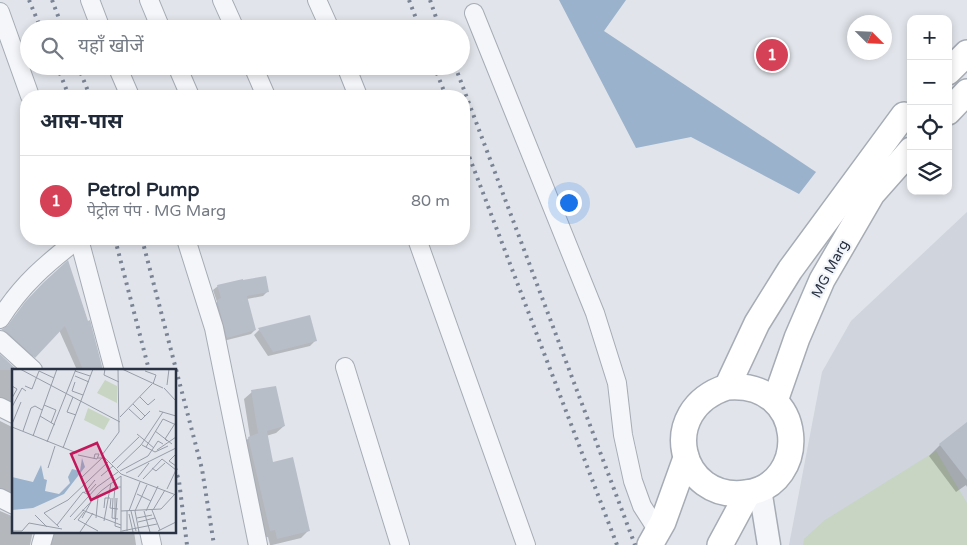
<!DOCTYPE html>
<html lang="hi">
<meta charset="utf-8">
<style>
:root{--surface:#fff;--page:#f6f6f7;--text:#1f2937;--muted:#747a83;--line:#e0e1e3;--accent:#d54156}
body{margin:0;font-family:"Varela Round","Noto Sans Devanagari",sans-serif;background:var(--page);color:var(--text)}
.controls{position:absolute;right:15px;top:15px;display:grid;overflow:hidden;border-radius:10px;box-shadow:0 2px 8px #0003}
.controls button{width:45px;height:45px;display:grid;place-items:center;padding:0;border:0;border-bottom:1px solid var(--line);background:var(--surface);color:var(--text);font:25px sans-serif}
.compass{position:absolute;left:847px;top:15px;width:45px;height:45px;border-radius:50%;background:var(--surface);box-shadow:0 2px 8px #0003;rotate:114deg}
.you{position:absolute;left:568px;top:202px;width:18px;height:18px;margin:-12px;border:4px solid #fff;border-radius:50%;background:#1a73e8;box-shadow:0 0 0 8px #1a73e833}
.badge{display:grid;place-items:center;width:32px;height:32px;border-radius:50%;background:var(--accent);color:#fff;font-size:16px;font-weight:700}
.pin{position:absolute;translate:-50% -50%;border:2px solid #fff;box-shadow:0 1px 5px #0006}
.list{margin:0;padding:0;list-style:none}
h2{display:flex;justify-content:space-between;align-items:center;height:65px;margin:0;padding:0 20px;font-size:21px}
h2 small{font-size:16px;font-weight:400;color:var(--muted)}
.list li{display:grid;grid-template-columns:32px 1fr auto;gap:15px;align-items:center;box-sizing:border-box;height:90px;padding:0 20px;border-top:1px solid var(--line)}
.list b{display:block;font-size:19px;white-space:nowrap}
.list p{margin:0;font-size:16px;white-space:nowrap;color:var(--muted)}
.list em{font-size:16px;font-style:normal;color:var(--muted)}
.icon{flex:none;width:28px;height:28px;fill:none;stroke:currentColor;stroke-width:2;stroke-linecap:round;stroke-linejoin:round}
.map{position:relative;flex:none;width:967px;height:545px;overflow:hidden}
.search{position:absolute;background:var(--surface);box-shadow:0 2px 8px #0003;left:20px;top:20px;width:450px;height:55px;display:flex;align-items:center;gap:12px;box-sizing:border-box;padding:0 18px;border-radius:28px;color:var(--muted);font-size:19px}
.panel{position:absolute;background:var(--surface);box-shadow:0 2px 8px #0003;left:20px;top:90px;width:450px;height:155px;border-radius:20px}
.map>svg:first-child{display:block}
.built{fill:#cfd4dd}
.green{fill:#c7d5c2}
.water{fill:#9bb2cc}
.shadow{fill:#0003}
.building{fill:#b8bec8}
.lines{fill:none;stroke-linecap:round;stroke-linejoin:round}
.minor-casing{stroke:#a6acb5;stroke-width:20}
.tertiary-casing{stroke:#a6acb5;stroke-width:25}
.secondary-casing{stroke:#a6acb5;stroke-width:28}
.minor{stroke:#f4f6f9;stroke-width:18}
.tertiary{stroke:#f4f6f9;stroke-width:22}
.secondary{stroke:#fff;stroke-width:25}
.rail{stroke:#7a8495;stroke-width:4;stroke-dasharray:2.5 5;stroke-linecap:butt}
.labels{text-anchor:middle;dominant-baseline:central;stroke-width:4.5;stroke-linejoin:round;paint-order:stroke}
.street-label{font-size:14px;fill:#293243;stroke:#f1f4f8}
.inset-road{fill:none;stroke:#979da8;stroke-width:1}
.view{fill:#c2185b;fill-opacity:0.15;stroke:#c2185b;stroke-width:2.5}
.inset-edge{fill:none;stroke:#293243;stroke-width:2.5}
</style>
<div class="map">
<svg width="967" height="545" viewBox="0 0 967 545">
<rect width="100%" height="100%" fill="#e1e5eb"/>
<path class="built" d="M967 212V545H789L822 372 851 321Z"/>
<path class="green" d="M936 451 967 503V545H803L804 539 825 520Z"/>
<path class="water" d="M559 0H626L604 31 816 172 799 194 691 137 636 148Z"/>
<g class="shadow">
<path d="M218 286 268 291 263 296 247 299 255 330 251 334 223 341 213 305 217 302 213 290Z"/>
<path d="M38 289 101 370H77L59 330 29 361 0 332 7 328Z"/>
<path d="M259 330 315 341 310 346 268 356 254 335Z"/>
<path d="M0 356 15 370H14V409L0 402Z"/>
<path d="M252 392 284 426 276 433 266 436 272 463 309 530 301 538 272 545H270L268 537 262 538 241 445 250 437 244 399Z"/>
<path d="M0 421 14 428V502L0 495Z"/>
<path d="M967 424V487L966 485 956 492 929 456 940 445Z"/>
<path d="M0 511 14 517V531H33L30 545H0Z"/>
<path d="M48 531H134L136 545H48Z"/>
</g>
<g class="building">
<path d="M68 260 88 321 90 320 103 370H83L65 326 35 358 7 332 1 330 8 325 25 302 43 283Z"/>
<path d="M266 276 269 292 247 296 256 330 227 338 217 300 221 298 217 285 243 279V280Z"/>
<path d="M310 315 317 341 273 352 258 328Z"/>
<path d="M0 354 17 370H0Z"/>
<path d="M276 386 285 426 267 431 273 462 293 457 310 531 277 539 275 530 270 531 248 437 264 431 258 433 251 390Z"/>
<path d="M967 422V480L939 444Z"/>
</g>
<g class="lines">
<g class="minor-casing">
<g id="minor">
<path d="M90 0 101 29"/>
<path d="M149 0 161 29"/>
<path d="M222 0 235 29"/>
<path d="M317 0 330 29"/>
<path d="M0 12 30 96"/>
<path d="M474 13 595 313 617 383 623 435 633 481 642 506 658 531"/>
<path d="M117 66 130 96"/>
<path d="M177 66 190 96"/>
<path d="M253 66 266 96"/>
<path d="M346 66 358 96"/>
<path d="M79 239 114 370"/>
<path d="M186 239 214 328 258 545"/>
<path d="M417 239 526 545"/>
<path d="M0 319C22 284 46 264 78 239"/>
<path d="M0 340 33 370"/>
<path d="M345 367 400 545"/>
<path d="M0 407 14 414"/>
<path d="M0 498 14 505"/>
<path d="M149 531 152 545"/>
<path d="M41 545 45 531"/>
</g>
</g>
<g class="tertiary-casing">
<path id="tertiary" d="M760 489 769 545"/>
</g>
<g class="secondary-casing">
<g id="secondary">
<path d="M948 72 967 53"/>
<path d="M948 112 967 92"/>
<path d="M727 387C807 380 810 485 746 493 679 502 656 410 727 387L757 323 790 270 904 115"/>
<path d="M775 401 797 338 822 280 872 194 911 150"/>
<path d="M650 545 663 522 686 458"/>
<path d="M720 545 748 493"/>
</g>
</g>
<use href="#minor" class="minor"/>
<use href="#tertiary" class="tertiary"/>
<use href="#secondary" class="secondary"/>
<g class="rail">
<path d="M29 0 41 29"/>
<path d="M52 0 63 29"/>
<path d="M409 0 420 29"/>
<path d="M430 0 440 29"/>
<path d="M57 66 69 96"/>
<path d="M78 66 90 96"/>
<path d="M434 66 446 96"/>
<path d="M455 66 635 545"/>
<path d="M464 143 617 545"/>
<path d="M115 239 149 370"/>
<path d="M142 239 202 469 214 545"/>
<path d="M175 468 179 481 187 545"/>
</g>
</g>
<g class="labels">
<g class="street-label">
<text transform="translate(830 269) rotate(-62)">MG Marg</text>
</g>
</g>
<g transform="translate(12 369)">
<rect width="164" height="164" fill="#e1e5eb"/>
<path d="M93 11 105 17V34L85 24ZM76 39 98 50 92 61 72 51Z" fill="#c7d5c2"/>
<path d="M70 89 73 98 52 125 21 139 0 141V108L21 113 29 96 32 110 35 111 33 122 47 125 58 114 56 108 60 100 68 102Z" fill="#9bb2cc"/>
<path class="inset-road" d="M8 0 108 53M93 0 92 6 107 13M110 0 151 19M27 2 42 9M63 2 78 7M133 2 144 6 141 15M63 7 77 13M63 13 60 22 71 26M155 16 157 0M0 17 5 20 0 29M13 17 20 20 27 2M152 19 164 32M61 28 55 43 64 46M128 28 136 36 143 30M121 35 133 47M32 36 44 41 39 54M0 38 10 19 14 22M117 40 129 51 138 42M147 42 164 47M28 47 43 56M108 48 140 15M0 55 9 33M0 58 65 84M11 62 19 39 23 37 30 41M143 62 160 75M125 65 142 79M21 67 45 0M155 72 153 70 164 53M35 73 64 0M130 76 143 83 156 77M134 78 151 50 162 55M51 79 81 0M145 81 164 68M164 85 157 92 164 97M66 86 85 90 87 85H83L82 89M90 86 107 63 106 0M86 89H93L109 105 164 126M100 94 127 68M36 99 43 77M105 99 129 76 151 43M140 99 144 102 153 94M108 102 136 87 146 72 151 75M114 104 164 79M89 107 101 97M70 108 90 89M126 108 137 94M131 110 150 90 164 101M155 120 164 101M71 123 75 125 84 115M72 124 83 111M125 125 139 132M99 129 98 139 106 140M101 129 100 149 106 150M102 129 103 118H109M105 129 103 157 109 159M92 139 93 129H98M70 141 109 156M140 141 148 161M141 141 153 121M109 142 149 140 163 125M115 142V162M117 142 128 113M119 142 124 162M132 142 138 163M134 142 146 117M72 143 66 151 86 162M117 145 121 163M23 146 35 158M58 148 85 118 106 103M70 149 79 133M84 149 86 128M103 149V129M125 149 140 146M62 151 89 122 109 107M92 152 99 114M126 153 143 149M45 156 71 123M47 158 32 144 56 131 96 93M0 162H10L17 154 50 160M110 162 145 155M146 162 164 153M68 163 81 144M109 163V107M127 163 123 142 135 116"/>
<path class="view" d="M85 74 105 119 79 131 59 85Z"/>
<rect width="164" height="164" class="inset-edge"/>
</g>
</svg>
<div class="controls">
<button>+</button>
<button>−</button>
<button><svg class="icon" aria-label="locate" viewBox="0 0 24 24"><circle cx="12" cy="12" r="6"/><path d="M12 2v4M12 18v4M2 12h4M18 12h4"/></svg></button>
<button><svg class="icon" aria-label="layers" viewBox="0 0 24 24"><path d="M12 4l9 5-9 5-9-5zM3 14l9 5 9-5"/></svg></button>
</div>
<svg class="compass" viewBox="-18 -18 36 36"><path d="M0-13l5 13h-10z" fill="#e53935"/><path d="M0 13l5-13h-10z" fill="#747a83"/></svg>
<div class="you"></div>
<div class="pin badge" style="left:772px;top:55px">1</div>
<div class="search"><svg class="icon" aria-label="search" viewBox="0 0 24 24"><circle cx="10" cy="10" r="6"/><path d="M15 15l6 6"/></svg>यहाँ खोजें</div>
<section class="panel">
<h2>आस-पास<small></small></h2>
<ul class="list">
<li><span class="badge">1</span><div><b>Petrol Pump</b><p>पेट्रोल पंप · MG Marg</p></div><em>80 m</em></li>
</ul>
</section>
</div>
